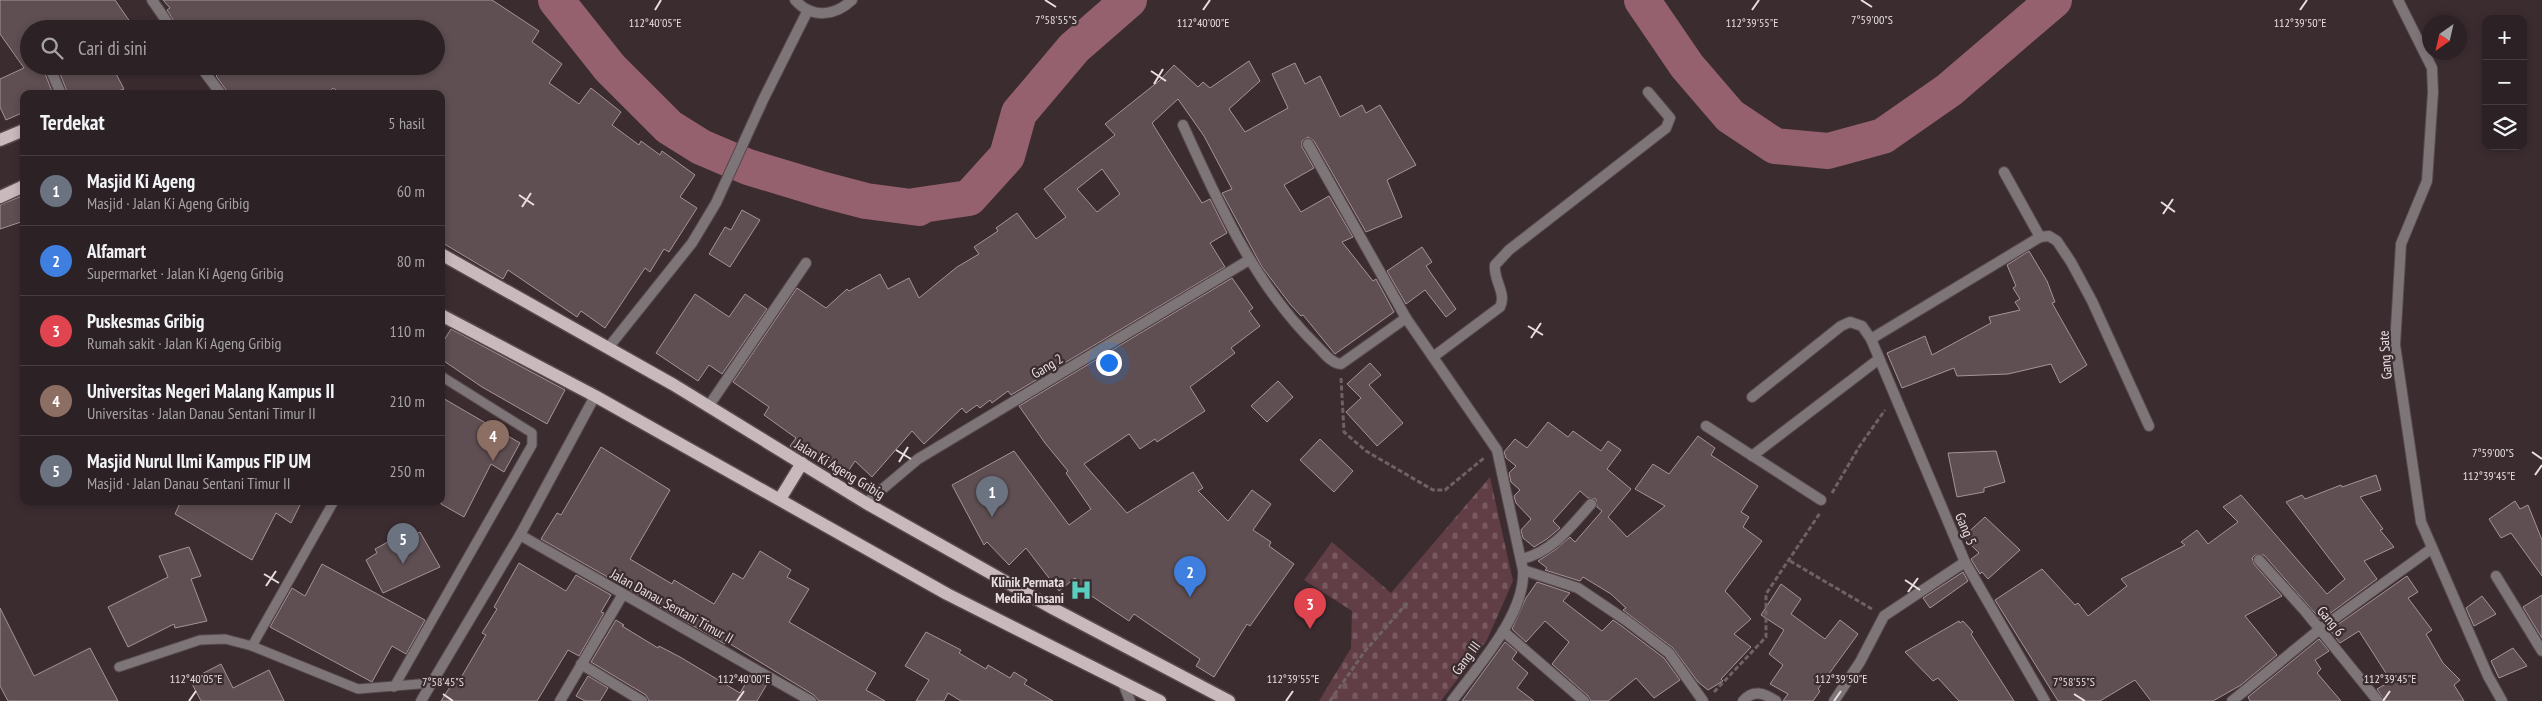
<!DOCTYPE html>
<html lang="id">
<meta charset="utf-8">
<style>
:root{--surface:#2c2124;--page:#34292c;--text:#f1f3f6;--muted:#a6a3a6;--line:#483e41;--accent:#59cebe}
body{margin:0;font-family:"PT Sans Narrow",sans-serif;background:var(--page);color:var(--text)}
.controls{position:absolute;right:15px;top:15px;display:grid;overflow:hidden;border-radius:10px;box-shadow:0 2px 8px #0003}
.controls button{width:45px;height:45px;display:grid;place-items:center;padding:0;border:0;border-bottom:1px solid var(--line);background:var(--surface);color:var(--text);font:25px sans-serif}
.compass{position:absolute;left:2422px;top:15px;width:45px;height:45px;border-radius:50%;background:var(--surface);box-shadow:0 2px 8px #0003;rotate:214deg}
.you{position:absolute;left:1108px;top:362px;width:18px;height:18px;margin:-12px;border:4px solid #fff;border-radius:50%;background:#1a73e8;box-shadow:0 0 0 8px #1a73e833}
.badge{display:grid;place-items:center;width:32px;height:32px;border-radius:50%;background:var(--accent);color:#fff;font-size:16px;font-weight:700}
.pin{position:absolute;translate:-50% -41px;filter:drop-shadow(0 1px 2px #0008)}
.pin::after{content:'';position:absolute;top:26px;width:18px;height:15px;background:inherit;clip-path:polygon(0 0,100% 0,50% 100%)}
.list{margin:0;padding:0;list-style:none}
h2{display:flex;justify-content:space-between;align-items:center;height:65px;margin:0;padding:0 20px;font-size:21px}
h2 small{font-size:16px;font-weight:400;color:var(--muted)}
.list li{display:grid;grid-template-columns:32px 1fr auto;gap:15px;align-items:center;box-sizing:border-box;height:70px;padding:0 20px;border-top:1px solid var(--line)}
.list b{display:block;font-size:19px;white-space:nowrap}
.list p{margin:0;font-size:16px;white-space:nowrap;color:var(--muted)}
.list em{font-size:16px;font-style:normal;color:var(--muted)}
.icon{flex:none;width:28px;height:28px;fill:none;stroke:currentColor;stroke-width:2;stroke-linecap:round;stroke-linejoin:round}
.map{position:relative;flex:none;width:2542px;height:701px;overflow:hidden}
.search{position:absolute;background:var(--surface);box-shadow:0 2px 8px #0003;left:20px;top:20px;width:425px;height:55px;display:flex;align-items:center;gap:12px;box-sizing:border-box;padding:0 18px;border-radius:28px;color:var(--muted);font-size:19px}
.panel{position:absolute;background:var(--surface);box-shadow:0 2px 8px #0003;left:20px;top:90px;width:425px;height:415px;border-radius:10px}
.map>svg:first-child{display:block}
.cemetery{fill:url(#cemetery-stones)}
.lines{fill:none;stroke-linecap:round;stroke-linejoin:round}
.river{stroke:#96616f;stroke-width:36}
.building{fill:#5f4f52;stroke:#a59397;fill-rule:evenodd}
.service-casing{stroke:#57484c;stroke-width:11}
.minor-casing{stroke:#57484c;stroke-width:12}
.primary-casing{stroke:#57484c;stroke-width:15}
.path{stroke:#6f6265;stroke-width:3;stroke-dasharray:5 2.5;stroke-linecap:butt}
.service{stroke:#7d7577;stroke-width:9}
.minor{stroke:#7d7577;stroke-width:10}
.primary{stroke:#c9b9bc;stroke-width:12}
.ticks{fill:none;stroke:#e8dee0;stroke-width:2}
.labels{text-anchor:middle;dominant-baseline:central;stroke-width:4.5;stroke-linejoin:round;paint-order:stroke}
.street-label{font-size:14px;fill:#e8dee0;stroke:#3b2c30}
.poi-label{font-size:14px;font-weight:bold;fill:#e8dee0;stroke:#3b2c30;text-anchor:end}
.ticks-label{font-size:12px;text-anchor:middle;fill:#e8dee0;stroke:#3b2c30;stroke-width:4.5;stroke-linejoin:round;paint-order:stroke}
</style>
<div class="map">
<svg width="2542" height="701" viewBox="0 0 2542 701">
<defs>
<pattern id="cemetery-stones" width="16" height="16" patternUnits="userSpaceOnUse" patternTransform="scale(1.25)"><rect width="16" height="16" fill="#613d46"/><path d="M2 7V4a2 2 0 0 1 4 0v3zM10 15v-3a2 2 0 0 1 4 0v3z" fill="#785960"/></pattern>
</defs>
<rect width="100%" height="100%" fill="#3b2c30"/>
<path class="cemetery" d="M1490 477 1513 581 1487 640 1441 701H1319L1351 648 1352 611 1304 580 1332 542 1391 593Z"/>
<g class="lines">
<g class="river">
<path d="M556 0 610 68 669 127 701 147 748 167 824 190 866 201 919 208 914 206 969 198 1007 156 1019 113 1074 48 1129 0"/>
<path d="M1642 0 1687 66 1730 116 1775 146 1828 151 1883 136 1949 90 2054 0"/>
</g>
</g>
<g class="building">
<path d="M0 0H115L135 29H29V66H42L53 94H24V112L6 120 0 107V79L24 68 0 34Z"/>
<path d="M163 0H492L539 31 532 42 562 64 549 83 579 104 591 88 621 112 612 125 639 145 641 141 660 155 662 151 695 175 680 197 697 208 669 252 664 249 650 272 645 268 605 328 581 311 577 317 508 270 503 279 441 242V94H342L333 88 327 94H229L216 76 226 66H436V29H179L167 10 170 8Z"/>
<path d="M1249 61 1260 81 1229 109 1245 132 1288 108 1272 74 1295 63 1305 84 1320 76 1340 117 1362 105 1366 113 1380 105 1416 165 1387 180 1402 217 1366 232 1314 141 1308 137 1302 141V147L1314 168 1284 185 1301 212 1329 196 1353 237 1342 242 1373 281 1376 279 1394 312 1335 354 1303 315 1301 316 1290 304 1262 267 1222 193 1232 189 1204 136 1178 99 1152 123 1202 203 1210 199 1227 233 1210 243 1225 267 1011 395 1008 391 992 403 990 400 980 408 977 405 966 413 962 408 924 444 912 431 872 477 855 461 847 473 811 448 805 456 797 451 790 446 796 438 764 415 769 407 733 382 797 288 826 308 847 289 849 291 880 274 888 289 909 278 919 298 957 267 979 254 974 247 998 231 996 228 1017 213 1036 239 1066 217 1044 189 1115 135 1105 124 1159 81 1174 65 1198 87 1203 82 1210 88ZM1102 169 1120 194 1097 212 1077 189Z"/>
<path d="M57 66H112L124 89 110 94H68Z"/>
<path d="M24 195V221L0 229V205Z"/>
<path d="M742 210 760 220 730 267 709 254 725 227 731 230Z"/>
<path d="M1422 247 1432 262 1426 266 1456 309 1446 317 1425 290 1406 304 1387 271Z"/>
<path d="M2029 251 2047 281 2055 302 2052 303 2087 365 2060 383 2051 364 2008 374 1957 376 1954 368 1902 388 1887 353 1925 336 1932 355 1991 323 1989 317 2020 310 2015 302 2020 299 2013 288 2016 286 2007 265Z"/>
<path d="M1232 278 1253 308 1249 311 1260 326 1231 348 1235 353 1190 387 1205 411 1157 442 1155 439 1140 449 1129 434 1084 464 1127 513 1193 472 1203 488 1198 491 1228 521 1252 490 1271 504 1253 530 1271 542 1269 546 1294 564 1250 626 1247 624 1214 677 1196 666 1200 659 1134 614 1129 621 1084 591 1075 578 1059 591 1026 548 1009 565 987 542 984 545 952 485 1014 451 1069 525 1091 509 1066 473 1068 471 1045 443 1019 406Z"/>
<path d="M695 294 729 317 745 294 767 309 722 374 709 365 698 381 656 353Z"/>
<path d="M451 329 565 390 547 424 482 387 441 359V345Z"/>
<path d="M1370 363 1381 375 1369 385 1403 423 1377 446 1346 412 1361 398 1347 384Z"/>
<path d="M1278 381 1293 397 1267 422 1251 406Z"/>
<path d="M441 397 520 443 504 472 491 464 464 517 441 504Z"/>
<path d="M1548 422 1568 437 1573 431 1601 451 1608 441 1621 450 1607 469 1631 489 1608 517 1627 537 1665 506 1635 489 1653 464 1669 474 1698 436 1715 448 1711 455 1758 486 1741 512 1749 517 1743 527 1762 541 1725 591 1751 619 1734 634 1751 647 1721 679 1723 681 1708 690 1698 682 1673 648 1623 610 1626 608 1611 594 1583 577 1580 581 1545 570 1547 568 1538 561 1555 550 1570 537 1575 542 1602 511 1597 507 1596 499 1588 498 1580 491 1553 521 1560 528 1547 539 1534 547 1523 538 1521 530 1531 519 1516 503 1514 496 1520 490 1511 482 1509 473 1516 466 1506 458 1504 452 1515 439 1527 448Z"/>
<path d="M1320 439 1353 471 1334 492 1300 460Z"/>
<path d="M601 447 670 490 630 559 672 584 674 580 714 604 733 573 743 579 760 551 791 570 787 577 809 589 789 622 876 673 866 690 885 701H819L814 695 727 642 725 644 541 539 557 513 561 515Z"/>
<path d="M1996 451 2005 482 1984 488V492L1957 497 1948 453Z"/>
<path d="M2376 475 2381 490 2360 497 2383 529 2380 530 2394 547 2364 561 2377 579 2321 620 2264 555H2255L2252 558 2254 564 2282 596 2245 616 2277 655 2241 685 2213 701H2151L2135 680 2100 701H2058L1995 600 2042 569 2075 605 2078 603 2088 616 2127 586 2121 579 2185 545 2181 542 2197 530 2208 544 2238 522 2223 507 2241 495 2327 594 2345 579 2286 502 2302 495 2305 499 2341 485 2342 487Z"/>
<path d="M181 501H302L291 523 276 513 252 560 175 514Z"/>
<path d="M2515 501 2520 509 2528 505 2542 540V576L2511 533 2501 538 2489 519Z"/>
<path d="M1985 517 2020 550 1988 579 1982 572 1980 574 1971 559 1979 553 1963 537Z"/>
<path d="M406 532 409 538 420 532 440 567 383 593 366 560 377 553 375 549Z"/>
<path d="M189 547 201 576 191 579 207 621 175 628 174 624 128 647 108 607 168 577 159 556Z"/>
<path d="M519 563 566 591 576 575 611 595 601 612 604 613 579 656 568 650 537 701H441L455 679 459 681 486 635 482 633 497 609 494 607Z"/>
<path d="M322 564 425 620 406 654 392 646 372 682 270 627 292 588 305 596Z"/>
<path d="M1963 572 1968 581 1930 608 1923 598Z"/>
<path d="M2407 576 2418 592 2408 598 2432 630 2426 634 2443 663 2460 680 2454 685 2464 701H2385L2377 689 2391 681 2359 631 2340 643 2330 630Z"/>
<path d="M1537 582 1570 593 1563 601 1602 631 1613 620 1623 627 1664 658 1680 680 1654 698 1636 678 1608 701H1591L1588 696 1552 664 1569 642 1545 621 1526 642 1512 629 1526 598Z"/>
<path d="M1781 584 1801 599 1791 614 1825 639 1840 620 1858 634 1818 689 1820 691 1813 701H1783L1788 694 1770 684 1783 665 1769 654 1784 630 1761 615Z"/>
<path d="M2542 595V638L2523 607Z"/>
<path d="M2482 596 2496 614 2474 626 2466 608Z"/>
<path d="M0 608 34 676 90 648 118 701H8L0 686Z"/>
<path d="M616 620 624 625 622 626 658 648 659 646 680 657 740 693 751 674 767 684 757 701H649L646 695 591 662Z"/>
<path d="M1959 621 1960 623 1963 621 1973 632 1971 634 2014 701H1959L1938 678 1933 681 1905 652Z"/>
<path d="M926 632 961 650 959 653 986 669 988 665 1010 678 1014 672 1027 680 1024 684 1053 701H961L948 693 944 701H916L929 680 905 666Z"/>
<path d="M2319 639 2329 651 2315 660 2321 669 2317 673 2341 701H2250L2248 697Z"/>
<path d="M1505 642 1517 652 1512 659 1528 673 1517 688 1534 701H1462Z"/>
<path d="M2513 648 2527 666 2499 678 2491 661Z"/>
<path d="M221 664 233 688 269 670 284 701H201L190 680Z"/>
<path d="M588 676 608 688 600 701H585L576 696Z"/>
</g>
<g class="lines">
<g class="service-casing">
<g id="service">
<path d="M252 646 334 501"/>
<path d="M119 667 200 640 225 639 252 646 358 689 431 683"/>
<path d="M394 687 532 445V433L441 376"/>
</g>
</g>
<g class="minor-casing">
<g id="minor">
<path d="M152 0 172 29"/>
<path d="M795 0C812 19 835 16 852 0"/>
<path d="M2398 0 2432 68 2433 92 2427 181 2401 244 2395 345 2421 522 2488 676 2502 701"/>
<path d="M49 66 61 94"/>
<path d="M200 66 221 94"/>
<path d="M1183 125C1219 204 1254 285 1318 347 1324 353 1332 364 1341 364L1406 318"/>
<path d="M1308 144 1406 318 1497 450 1523 570C1526 614 1477 667 1452 701"/>
<path d="M2004 172 2040 237 2049 236 2057 241 2071 262 2092 301 2149 426"/>
<path d="M1871 339 2040 237"/>
<path d="M608 348 692 243 716 203 763 100 808 10"/>
<path d="M1433 357 1500 307C1507 293 1493 280 1495 265L1509 250 1666 128 1670 118 1648 92"/>
<path d="M1752 397 1841 326 1850 322 1862 326 1871 339 1965 562 2045 701"/>
<path d="M708 407 806 263"/>
<path d="M1706 426 1821 500"/>
<path d="M1752 456 1879 359"/>
<path d="M866 503 918 459 1249 260"/>
<path d="M520 535 811 701"/>
<path d="M1521 559C1552 553 1571 526 1591 504"/>
<path d="M2259 560 2305 611 2378 701"/>
<path d="M1523 570 1578 588 1627 621 1669 653 1703 701"/>
<path d="M2496 576 2542 651"/>
<path d="M1503 631 1584 701"/>
<path d="M581 664 642 701"/>
<path d="M1123 683 1130 701"/>
<path d="M421 701 520 535 595 396"/>
<path d="M560 701 623 594"/>
<path d="M1743 701C1753 689 1764 693 1776 701"/>
<path d="M1834 701 1860 662 1884 616 1965 562"/>
<path d="M2232 701 2320 629 2431 549"/>
</g>
</g>
<g class="primary-casing">
<g id="primary">
<path d="M0 140 24 130"/>
<path d="M0 197 24 186"/>
<path d="M441 254 674 385 866 503 1054 609 1229 701"/>
<path d="M441 315 595 396 947 594 1160 701"/>
<path d="M780 499 802 463"/>
</g>
</g>
<g class="path">
<path d="M1341 378 1344 432 1366 451 1433 490H1445L1484 458"/>
<path d="M1832 493 1859 447 1885 410"/>
<path d="M1790 561 1872 609"/>
<path d="M1714 692 1766 637V594L1820 513"/>
<path d="M1330 701 1365 651 1409 601"/>
</g>
<use href="#service" class="service"/>
<use href="#minor" class="minor"/>
<use href="#primary" class="primary"/>
</g>
<path class="ticks" d="M1045 0 1056 7M1861 0 1872 7M655 10 661 0M1203 10 1210 0M1752 10 1759 0M2300 10 2307 0M1151 71 1166 81M1154 84 1163 69M519 195 534 205M2161 202 2175 212M522 207 531 193M2163 214 2173 199M1528 326 1543 335M1531 338 1541 323M896 450 911 459M2532 452 2542 459M899 462 908 447M2535 475 2542 465M264 574 279 583M1905 580 1920 590M266 586 276 571M1908 592 1918 578M443 694 453 701M2074 694 2085 701M189 701 196 691M737 701 744 691M1286 701 1293 691M1834 701 1841 691M2383 701 2390 691"/>
<defs>
<g id="hospital-bare" transform="scale(1.725)"><path d="M-5-5h3v3.5h4V-5h3V5h-3V1.5h-4V5h-3Z" fill="#59cebe" stroke="#3b2c30" stroke-width="2.5" paint-order="stroke"/></g>
</defs>
<g fill-rule="evenodd">
<use href="#hospital-bare" x="1081" y="590"/>
</g>
<g class="labels">
<g class="street-label">
<text transform="translate(2385 355) rotate(-94)">Gang Sate</text>
<text transform="translate(1047 366) rotate(-31)">Gang 2</text>
<text transform="translate(840 469) rotate(31)">Jalan Ki Ageng Gribig</text>
<text transform="translate(1966 529) rotate(67)">Gang 5</text>
<text transform="translate(672 606) rotate(29)">Jalan Danau Sentani Timur II</text>
<text transform="translate(2331 621) rotate(50)">Gang 6</text>
<text transform="translate(1466 658) rotate(-54)">Gang III</text>
</g>
<g class="poi-label">
<text x="1064" y="582">Klinik Permata<tspan x="1064" dy="16">Medika Insani</tspan></text>
</g>
</g>
<g class="ticks-label">
<text x="1056" y="24">7°58'55"S</text>
<text x="1872" y="24">7°59'00"S</text>
<text x="655" y="27">112°40'05"E</text>
<text x="1203" y="27">112°40'00"E</text>
<text x="1752" y="27">112°39'55"E</text>
<text x="2300" y="27">112°39'50"E</text>
<text x="2493" y="457">7°59'00"S</text>
<text x="2489" y="480">112°39'45"E</text>
<text x="196" y="683">112°40'05"E</text>
<text x="744" y="683">112°40'00"E</text>
<text x="1293" y="683">112°39'55"E</text>
<text x="1841" y="683">112°39'50"E</text>
<text x="2390" y="683">112°39'45"E</text>
<text x="443" y="686">7°58'45"S</text>
<text x="2074" y="686">7°58'55"S</text>
</g>
</svg>
<div class="controls">
<button>+</button>
<button>−</button>
<button><svg class="icon" aria-label="layers" viewBox="0 0 24 24"><path d="M12 4l9 5-9 5-9-5zM3 14l9 5 9-5"/></svg></button>
</div>
<svg class="compass" viewBox="-18 -18 36 36"><path d="M0-13l5 13h-10z" fill="#e53935"/><path d="M0 13l5-13h-10z" fill="#a6a3a6"/></svg>
<div class="you"></div>
<div class="pin badge" style="left:992px;top:517px;background:#6b7280">1</div>
<div class="pin badge" style="left:1190px;top:597px;background:#3f7fe0">2</div>
<div class="pin badge" style="left:1310px;top:629px;background:#e0444e">3</div>
<div class="pin badge" style="left:493px;top:461px;background:#8d6e63">4</div>
<div class="pin badge" style="left:403px;top:564px;background:#6b7280">5</div>
<div class="search"><svg class="icon" aria-label="search" viewBox="0 0 24 24"><circle cx="10" cy="10" r="6"/><path d="M15 15l6 6"/></svg>Cari di sini</div>
<section class="panel">
<h2>Terdekat<small>5 hasil</small></h2>
<ul class="list">
<li><span class="badge" style="background:#6b7280">1</span><div><b>Masjid Ki Ageng</b><p>Masjid · Jalan Ki Ageng Gribig</p></div><em>60 m</em></li>
<li><span class="badge" style="background:#3f7fe0">2</span><div><b>Alfamart</b><p>Supermarket · Jalan Ki Ageng Gribig</p></div><em>80 m</em></li>
<li><span class="badge" style="background:#e0444e">3</span><div><b>Puskesmas Gribig</b><p>Rumah sakit · Jalan Ki Ageng Gribig</p></div><em>110 m</em></li>
<li><span class="badge" style="background:#8d6e63">4</span><div><b>Universitas Negeri Malang Kampus II</b><p>Universitas · Jalan Danau Sentani Timur II</p></div><em>210 m</em></li>
<li><span class="badge" style="background:#6b7280">5</span><div><b>Masjid Nurul Ilmi Kampus FIP UM</b><p>Masjid · Jalan Danau Sentani Timur II</p></div><em>250 m</em></li>
</ul>
</section>
</div>
